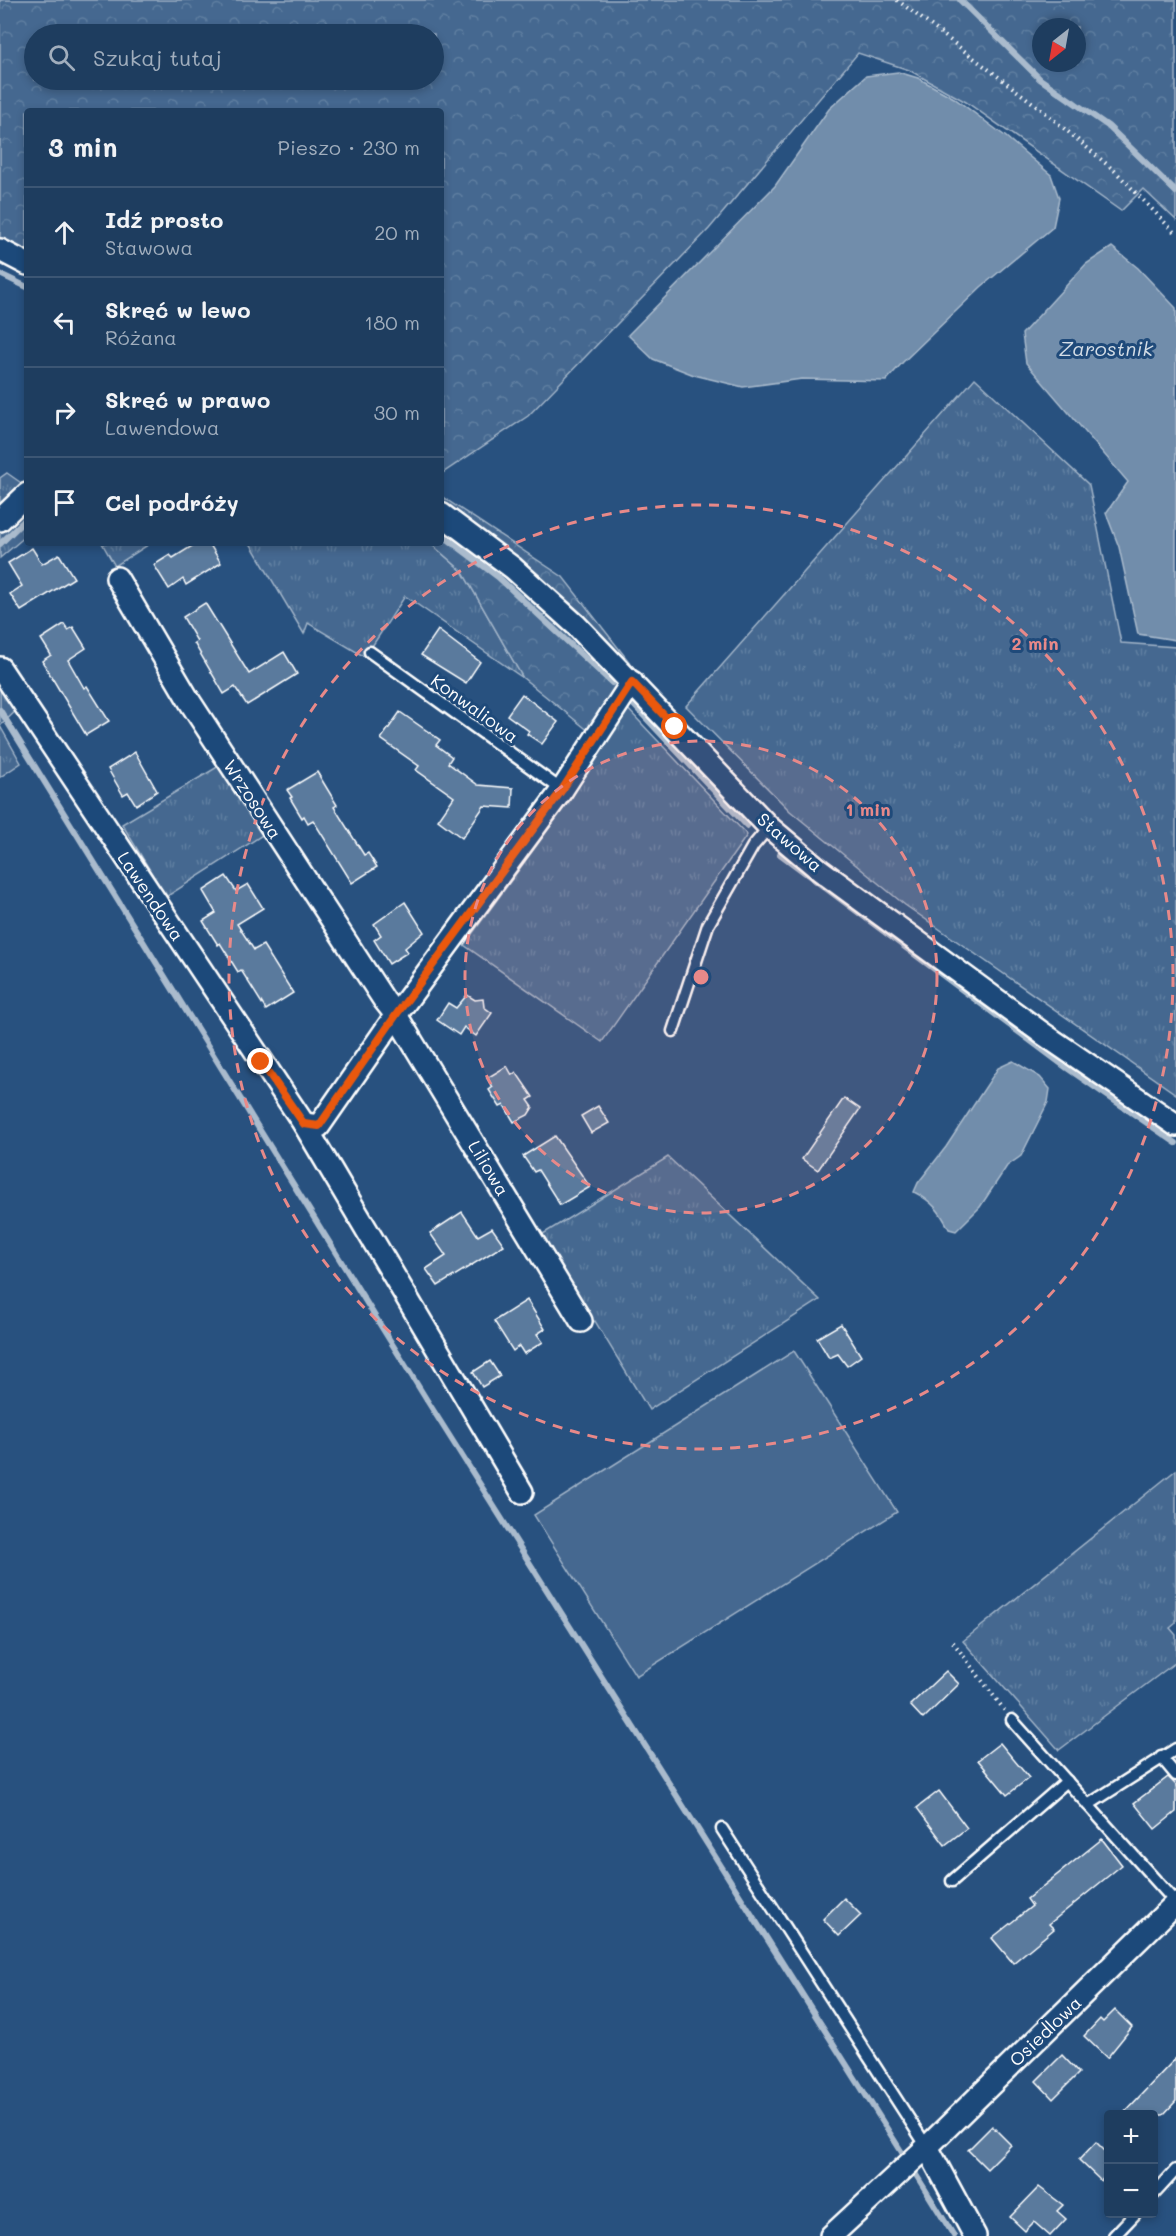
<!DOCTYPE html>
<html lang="pl">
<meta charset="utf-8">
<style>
:root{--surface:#1e3d5f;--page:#264465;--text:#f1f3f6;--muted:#a1aebd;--line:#3c5674}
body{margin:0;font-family:Mali,sans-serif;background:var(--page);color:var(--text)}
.controls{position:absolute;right:18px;bottom:18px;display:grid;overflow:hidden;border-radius:6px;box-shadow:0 3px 9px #0003}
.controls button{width:54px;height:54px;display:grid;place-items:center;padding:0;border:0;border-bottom:2px solid var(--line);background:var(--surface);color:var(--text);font:30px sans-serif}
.compass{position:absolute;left:1032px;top:18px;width:54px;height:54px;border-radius:50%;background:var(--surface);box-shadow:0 3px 9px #0003;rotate:211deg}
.stop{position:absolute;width:18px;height:18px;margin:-14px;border:4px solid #ea580c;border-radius:50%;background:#fff}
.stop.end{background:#ea580c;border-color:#fff;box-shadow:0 2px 6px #0008}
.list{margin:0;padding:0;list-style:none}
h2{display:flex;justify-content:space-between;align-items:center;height:78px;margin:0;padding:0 24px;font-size:26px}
h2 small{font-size:20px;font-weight:400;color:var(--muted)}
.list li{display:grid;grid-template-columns:39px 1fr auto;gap:18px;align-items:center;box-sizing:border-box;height:90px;padding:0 24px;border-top:2px solid var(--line)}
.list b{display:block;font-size:22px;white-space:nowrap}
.list p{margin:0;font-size:20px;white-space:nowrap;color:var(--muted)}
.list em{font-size:20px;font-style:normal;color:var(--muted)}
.icon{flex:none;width:33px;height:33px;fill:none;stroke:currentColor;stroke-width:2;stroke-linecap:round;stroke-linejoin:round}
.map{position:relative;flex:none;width:1176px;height:2236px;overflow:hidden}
.search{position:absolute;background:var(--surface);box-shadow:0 3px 9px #0003;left:24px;top:24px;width:420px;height:66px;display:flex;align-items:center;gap:15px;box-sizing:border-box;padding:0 21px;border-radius:33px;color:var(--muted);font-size:22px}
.panel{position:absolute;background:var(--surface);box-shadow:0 3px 9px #0003;left:24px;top:108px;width:420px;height:438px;border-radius:6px}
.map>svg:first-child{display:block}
.grass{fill:url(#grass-tufts);stroke:#a2b4c8;stroke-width:1.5}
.forest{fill:url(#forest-crowns);stroke:#a2b4c8;stroke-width:1.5;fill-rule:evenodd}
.park{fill:#446890;stroke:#a2b4c8;stroke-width:1.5}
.water{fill:#718dab;stroke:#aabbcd;stroke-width:1.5}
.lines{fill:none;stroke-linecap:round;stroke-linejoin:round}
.stream{stroke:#aabbcd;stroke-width:6}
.building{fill:#5a7a9d;stroke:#fff;stroke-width:1.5}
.lane-casing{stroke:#fff;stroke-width:15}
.street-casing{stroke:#fff;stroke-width:26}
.path{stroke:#fff;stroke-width:4;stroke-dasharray:1.5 4.5;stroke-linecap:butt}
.lane{stroke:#1f4a7a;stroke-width:10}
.street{stroke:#1f4a7a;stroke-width:21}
.route{stroke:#ea580c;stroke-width:8}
.ring{fill:none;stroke:#e88989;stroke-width:3;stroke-dasharray:10 8}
.labels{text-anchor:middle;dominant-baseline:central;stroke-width:6;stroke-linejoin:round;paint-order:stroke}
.street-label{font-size:18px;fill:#fff;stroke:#1f4a7a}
.water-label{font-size:20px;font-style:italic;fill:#d4dde6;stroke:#1f4a7a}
.centre{fill:#e88989;stroke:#1f4a7a;stroke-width:3}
.ring-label{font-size:18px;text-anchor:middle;font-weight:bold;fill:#e88989;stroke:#1f4a7a;stroke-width:6;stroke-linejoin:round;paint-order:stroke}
</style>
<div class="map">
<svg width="1176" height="2236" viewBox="0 0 1176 2236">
<defs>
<pattern id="grass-tufts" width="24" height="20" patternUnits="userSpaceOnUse" patternTransform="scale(1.5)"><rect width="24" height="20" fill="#446890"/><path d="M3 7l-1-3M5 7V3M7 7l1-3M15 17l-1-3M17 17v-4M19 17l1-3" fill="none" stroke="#607fa1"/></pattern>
<pattern id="forest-crowns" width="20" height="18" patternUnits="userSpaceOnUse" patternTransform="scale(1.5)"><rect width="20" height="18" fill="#446890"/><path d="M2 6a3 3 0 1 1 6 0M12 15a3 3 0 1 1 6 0" fill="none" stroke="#607fa1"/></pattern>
</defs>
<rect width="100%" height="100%" fill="#28517f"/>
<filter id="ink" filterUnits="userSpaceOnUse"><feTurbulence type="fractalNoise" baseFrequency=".0167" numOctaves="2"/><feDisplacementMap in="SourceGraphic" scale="12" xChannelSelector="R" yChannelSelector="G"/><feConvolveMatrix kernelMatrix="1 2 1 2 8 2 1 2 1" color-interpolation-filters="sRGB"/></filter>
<g filter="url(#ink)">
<g class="grass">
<path d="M975 378 1089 485 1121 643 1176 647V1094L905 905 790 811 686 706Z"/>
<path d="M7 473 27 487 0 513V478Z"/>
<path d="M27 505V535L0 558V530Z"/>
<path d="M102 543H151L115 566Z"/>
<path d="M250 543H430L462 571 523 678 405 596 365 657 308 623 304 634Z"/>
<path d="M0 685 20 707 0 726Z"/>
<path d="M625 706 747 835 602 1042 464 945 572 797Z"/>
<path d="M0 726 21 763 0 777Z"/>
<path d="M224 763 267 832 166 897 122 824Z"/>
<path d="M668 1157 820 1300 649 1410 595 1321 591 1324 538 1237Z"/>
<path d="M1176 1470V1623L1170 1628 1176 1635V1662L1059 1750 963 1641Z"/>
</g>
<g class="forest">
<path d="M0 0H1176V220L1143 189 1121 211 966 102 909 70 858 53 709 229 528 416 441 474V111H27V254L0 240ZM1041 27H1077V63H1041ZM34 34H434V80H34Z"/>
<path d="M441 496 563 577 634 668 590 732 523 678 462 571 430 543H441Z"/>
</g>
<path class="park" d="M794 1351 897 1512 636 1676 534 1515Z"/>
<g class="water">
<path d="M898 72 918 78 954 98 1005 136 1051 175 1059 198 1053 227 981 287 903 362 886 381 802 379 743 387 694 375 653 359 628 335 775 186 829 109 866 76Z"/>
<path d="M1112 247 1138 268 1176 308V640L1138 634 1119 547 1106 513 1128 482 1026 363 1022 334 1086 264Z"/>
<path d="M1013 1061 1040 1077 1050 1089 1048 1102 1021 1156 1007 1166 980 1207 956 1231 949 1229C940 1211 932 1201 914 1192L918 1183 946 1147 998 1068Z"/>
</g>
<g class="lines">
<g class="stream">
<path d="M960 0 1040 79 1108 126 1176 192"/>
<path d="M0 274 27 287"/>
<path d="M441 534 498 577 612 683"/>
<path d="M0 544 27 518"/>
<path d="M630 701 747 826"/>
<path d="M0 710 428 1402 903 2154"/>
<path d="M780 854 1067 1068 1176 1143"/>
<path d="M913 2170 954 2236"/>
</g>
</g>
<g class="building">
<path d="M197 543H209L221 563 186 585 183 579 169 589 154 565 170 555 173 558Z"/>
<path d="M32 548 42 564 59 554 74 578 21 611 10 594 22 586 8 563Z"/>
<path d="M205 603 249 674 284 652 297 674 247 705 235 687 224 694 194 643 197 641 183 617Z"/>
<path d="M64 624 68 630 73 627 86 648 68 660 84 688 87 686 109 721 86 735 42 661 51 655 41 639Z"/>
<path d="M438 630 480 662 466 683 421 655Z"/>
<path d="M522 694 558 722 542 744 527 734 529 731 507 715Z"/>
<path d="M400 712 440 740 436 745 452 757 448 763 478 785 513 788 512 808 484 806 462 838 438 820 454 797 416 770 419 766 381 739Z"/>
<path d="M135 752 157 791 136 805 128 792 123 795 108 769Z"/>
<path d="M317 772 337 805 334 807 364 855 368 853 377 867 352 883 313 820 308 823 304 816 302 818 290 798 292 797 287 790Z"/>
<path d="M226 876 236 891 248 884 263 908 237 924 254 950 263 945 293 993 266 1010 241 970 238 972 220 943 218 945 203 921 216 913 203 891Z"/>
<path d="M405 902 424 932 405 948 408 952 389 964 374 940 381 935 374 924Z"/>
<path d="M467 995 475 1000 483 999 484 1007 492 1013 476 1036 464 1027 459 1035 437 1020 448 1003 456 1008Z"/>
<path d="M507 1066 512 1075 516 1072 533 1097 528 1100 533 1107 528 1115 514 1122 504 1105 500 1107 489 1090 493 1087 487 1078Z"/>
<path d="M844 1098 860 1109 818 1170 802 1159Z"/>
<path d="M598 1106 609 1123 591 1133 581 1116Z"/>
<path d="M555 1136 590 1187 560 1205 538 1170 534 1172 523 1156Z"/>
<path d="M462 1212 478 1236 492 1228 504 1245 438 1286 426 1269 446 1256 430 1233Z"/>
<path d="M527 1300 545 1329 537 1334 543 1342 524 1354 519 1346 513 1351 494 1321Z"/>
<path d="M841 1324 861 1356 847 1366 838 1354 829 1358 817 1338Z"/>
<path d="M490 1361 500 1376 482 1387 473 1372Z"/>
<path d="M946 1671 959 1684 923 1719 910 1705Z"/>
<path d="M1000 1743 1029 1778 1007 1795 978 1760Z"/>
<path d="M1168 1777 1176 1785V1812L1155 1829 1134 1803Z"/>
<path d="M939 1791 967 1828 945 1845 917 1808Z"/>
<path d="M1102 1839 1122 1865 1049 1924 1054 1929 1013 1963 992 1938 1032 1906 1027 1899Z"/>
<path d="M844 1898 861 1915 839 1936 823 1919Z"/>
<path d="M1115 2010 1132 2027 1107 2058 1084 2036 1100 2019 1103 2022Z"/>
<path d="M1062 2055 1079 2073 1053 2099 1036 2081Z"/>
<path d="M1176 2058V2101L1163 2115H1122Z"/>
<path d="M992 2126 1011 2145 987 2169 968 2150Z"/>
<path d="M1096 2142 1108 2154V2173L1101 2181 1079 2160Z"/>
<path d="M1039 2187 1063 2205 1057 2211 1066 2219 1050 2236 1034 2222 1025 2231 1010 2217Z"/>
</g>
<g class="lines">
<g class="lane-casing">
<g id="lane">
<path d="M370 652 562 790"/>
<path d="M673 1031 708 925 753 846 769 827"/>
<path d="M1012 1720 1176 1903"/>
<path d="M1161 1757 1176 1775"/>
<path d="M1088 1805 1176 1749"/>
<path d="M722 1829 927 2147"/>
<path d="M952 1881 1067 1781"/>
<path d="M1154 2194 1176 2170"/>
<path d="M1114 2236 1135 2214"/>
</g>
</g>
<g class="street-casing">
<g id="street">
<path d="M0 250 27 264"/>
<path d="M441 514 513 568 576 625 769 827 820 870 1042 1033 1176 1125"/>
<path d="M0 520 27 494"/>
<path d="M117 578 190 702 384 1000 396 1015 581 1321"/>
<path d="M0 668 304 1124 522 1492"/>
<path d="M304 1124 319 1126 396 1015 562 790 632 682"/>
<path d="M927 2147 975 2236"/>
<path d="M831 2236 927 2147 1176 1903"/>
</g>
</g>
<g class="path">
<path d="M897 0 1041 109 1116 172 1176 234"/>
<path d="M953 1642 1005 1711"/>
</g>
<use href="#lane" class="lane"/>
<use href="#street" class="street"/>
</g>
</g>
<g class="lines" filter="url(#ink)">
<path class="route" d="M261 1062 304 1124 319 1126 396 1015 562 790 632 682 675 727"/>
</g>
<circle cx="701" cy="977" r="236" fill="#e88989" fill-opacity=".12"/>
<g class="ring">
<circle cx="701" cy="977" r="236"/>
<circle cx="701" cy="977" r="472"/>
</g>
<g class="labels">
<g class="street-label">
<text transform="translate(475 708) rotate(36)">Konwaliowa</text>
<text transform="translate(253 799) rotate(57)">Wrzosowa</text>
<text transform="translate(790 842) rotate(41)">Stawowa</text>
<text transform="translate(151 896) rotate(56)">Lawendowa</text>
<text transform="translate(489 1168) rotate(59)">Liliowa</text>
<text transform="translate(1045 2031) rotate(-44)">Osiedlowa</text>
</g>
<g class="water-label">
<text x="1106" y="348">Zarostnik</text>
</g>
</g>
<circle cx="701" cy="977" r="9" class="centre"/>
<g class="ring-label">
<text x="1035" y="650">2 min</text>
<text x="868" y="816">1 min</text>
</g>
</svg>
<div class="controls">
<button>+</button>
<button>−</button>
</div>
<svg class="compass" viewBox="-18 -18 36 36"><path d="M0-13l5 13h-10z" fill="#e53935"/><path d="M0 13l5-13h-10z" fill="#a1aebd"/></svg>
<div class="stop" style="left:675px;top:727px"></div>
<div class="stop end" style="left:261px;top:1062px"></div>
<div class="search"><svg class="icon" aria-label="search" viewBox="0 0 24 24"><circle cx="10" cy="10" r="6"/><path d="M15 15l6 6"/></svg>Szukaj tutaj</div>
<section class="panel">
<h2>3 min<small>Pieszo · 230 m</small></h2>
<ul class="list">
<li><svg class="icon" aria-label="ahead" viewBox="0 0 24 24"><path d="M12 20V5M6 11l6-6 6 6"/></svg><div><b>Idź prosto</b><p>Stawowa</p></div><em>20 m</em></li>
<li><svg class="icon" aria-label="left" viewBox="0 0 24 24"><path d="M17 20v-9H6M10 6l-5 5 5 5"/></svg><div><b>Skręć w lewo</b><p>Różana</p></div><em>180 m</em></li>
<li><svg class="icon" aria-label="right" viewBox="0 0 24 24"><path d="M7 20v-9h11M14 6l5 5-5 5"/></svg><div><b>Skręć w prawo</b><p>Lawendowa</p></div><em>30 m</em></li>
<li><svg class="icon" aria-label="arrive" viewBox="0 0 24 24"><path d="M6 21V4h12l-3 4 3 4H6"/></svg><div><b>Cel podróży</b></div></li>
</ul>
</section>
</div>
